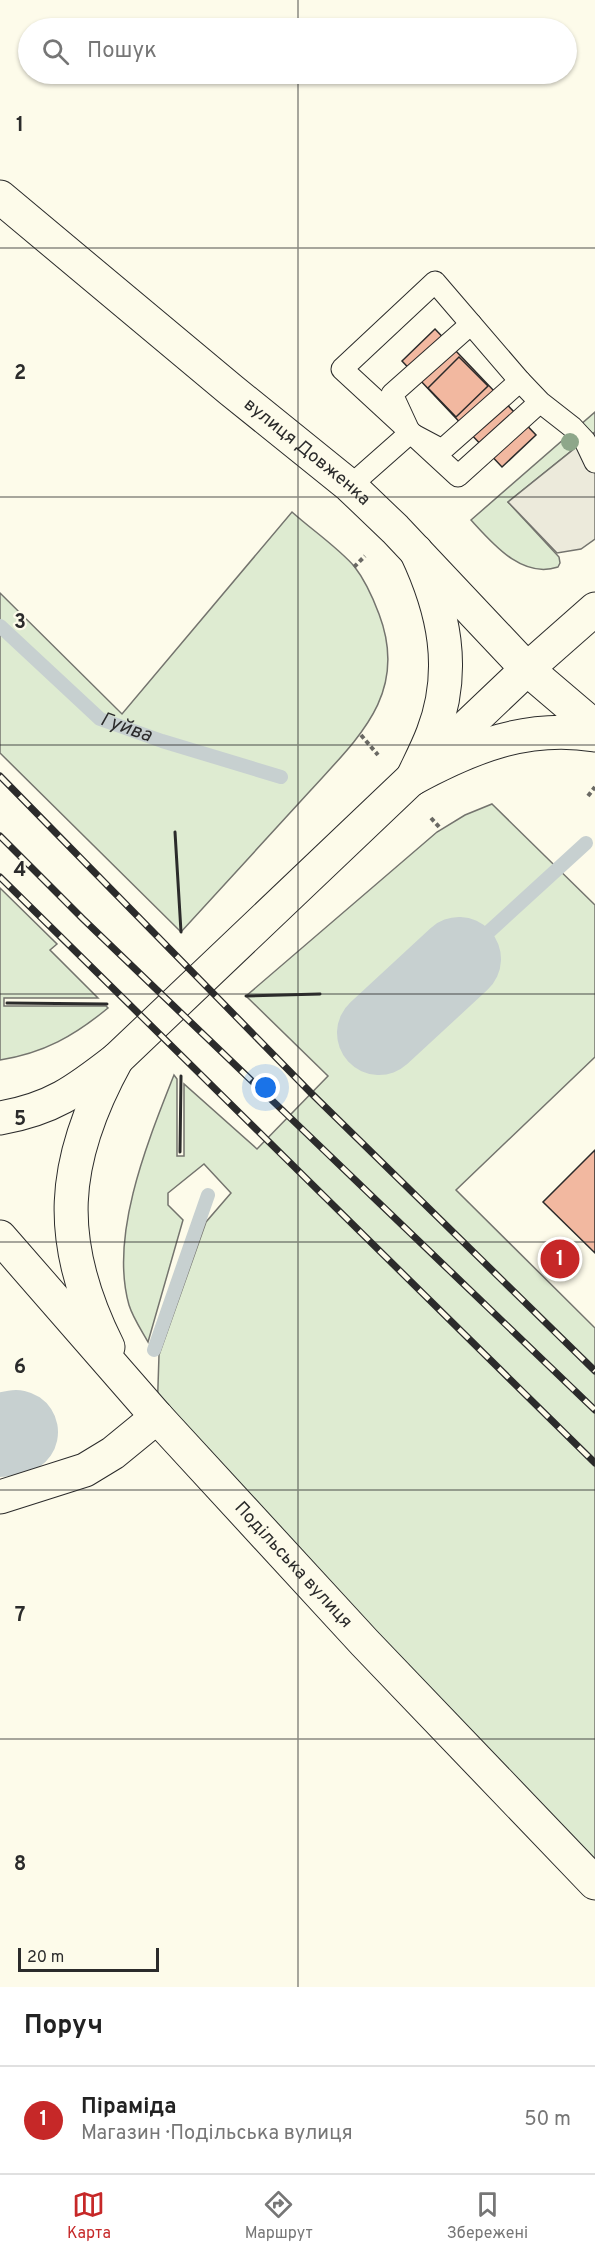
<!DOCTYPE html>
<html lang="uk">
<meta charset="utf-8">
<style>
:root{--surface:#fff;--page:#f6f6f6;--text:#222;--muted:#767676;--line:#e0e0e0;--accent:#c62828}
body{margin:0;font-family:Overpass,sans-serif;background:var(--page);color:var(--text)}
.scale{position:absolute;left:18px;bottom:15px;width:141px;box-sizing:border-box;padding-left:6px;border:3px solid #2b2b2b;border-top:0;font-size:16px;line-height:21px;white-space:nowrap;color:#2b2b2b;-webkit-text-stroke:4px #fdfbea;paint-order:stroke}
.you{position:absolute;left:266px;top:1088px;width:21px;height:21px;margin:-15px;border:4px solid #fff;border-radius:50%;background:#1a73e8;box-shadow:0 0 0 9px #1a73e833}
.badge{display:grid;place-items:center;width:39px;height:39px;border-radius:50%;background:var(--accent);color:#fff;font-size:20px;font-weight:700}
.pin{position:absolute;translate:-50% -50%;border:3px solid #fff;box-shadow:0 2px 6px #0006}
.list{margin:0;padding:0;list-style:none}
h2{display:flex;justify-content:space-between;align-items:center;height:78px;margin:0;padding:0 24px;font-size:26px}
h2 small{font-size:20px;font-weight:400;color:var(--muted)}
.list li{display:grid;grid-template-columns:39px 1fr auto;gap:18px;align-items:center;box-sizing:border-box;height:108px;padding:0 24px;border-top:2px solid var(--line)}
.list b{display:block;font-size:22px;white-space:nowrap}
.list p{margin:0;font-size:20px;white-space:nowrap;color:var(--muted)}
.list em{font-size:20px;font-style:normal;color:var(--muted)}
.icon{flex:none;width:33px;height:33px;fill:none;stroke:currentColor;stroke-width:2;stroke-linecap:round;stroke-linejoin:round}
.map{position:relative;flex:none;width:595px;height:1987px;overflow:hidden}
.search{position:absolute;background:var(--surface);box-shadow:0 2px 4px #0004;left:18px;right:18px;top:18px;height:66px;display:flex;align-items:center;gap:15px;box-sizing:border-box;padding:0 21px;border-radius:33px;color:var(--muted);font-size:22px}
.sheet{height:186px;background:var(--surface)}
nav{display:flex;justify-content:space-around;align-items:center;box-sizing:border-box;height:84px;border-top:2px solid var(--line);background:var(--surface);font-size:16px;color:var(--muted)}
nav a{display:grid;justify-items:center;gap:3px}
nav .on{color:var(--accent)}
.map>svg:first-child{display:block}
.green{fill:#deebd1;stroke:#74746e;stroke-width:1.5}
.parking{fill:#eceadb;stroke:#74746e;stroke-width:1.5}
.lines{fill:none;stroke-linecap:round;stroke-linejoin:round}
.stream{stroke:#c7d0d0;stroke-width:14}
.river{stroke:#c7d0d0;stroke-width:84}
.building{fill:#f2b8a0;stroke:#2b2b2b;stroke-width:1.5}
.service-casing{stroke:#2b2b2b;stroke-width:23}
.minor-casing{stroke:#2b2b2b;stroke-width:35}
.tertiary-casing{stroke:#2b2b2b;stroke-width:35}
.secondary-casing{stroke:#2b2b2b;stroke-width:35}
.path{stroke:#6a6964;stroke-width:4;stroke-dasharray:4.5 3;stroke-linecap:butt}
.service{stroke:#fdfbea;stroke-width:21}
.minor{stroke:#fdfbea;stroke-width:33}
.tertiary{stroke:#fdfbea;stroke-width:33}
.secondary{stroke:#fdfbea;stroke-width:33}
.rail-casing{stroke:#2b2b2b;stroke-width:7}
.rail{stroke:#fdfbea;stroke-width:4.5;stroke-dasharray:14;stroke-linecap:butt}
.wall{stroke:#2b2b2b;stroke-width:3}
.tree{fill:#8ea78a}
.grid{fill:none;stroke:#2b2b2b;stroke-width:1.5;stroke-opacity:0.55}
.labels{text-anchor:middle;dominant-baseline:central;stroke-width:4.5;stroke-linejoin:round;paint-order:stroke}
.street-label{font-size:18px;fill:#2b2b2b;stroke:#fdfbea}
.water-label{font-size:20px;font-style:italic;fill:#2b2b2b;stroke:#fdfbea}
.grid-label{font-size:20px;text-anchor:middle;font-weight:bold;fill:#2b2b2b;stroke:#fdfbea;stroke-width:4.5;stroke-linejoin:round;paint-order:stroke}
</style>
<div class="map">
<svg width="595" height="1987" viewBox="0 0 595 1987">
<rect width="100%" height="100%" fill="#fdfbea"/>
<g class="green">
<path d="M595 412V432L508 502 559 557 560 563 558 567C522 579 493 544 471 520Z"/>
<path d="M292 512C312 530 336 546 354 566 365 580 373 598 379 614 409 693 359 737 310 791 267 838 224 885 181 932L0 753V593L122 714Z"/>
<path d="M492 804 595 905V1057L456 1190 595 1328V1878L157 1417 159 1355 206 1222 231 1193 204 1164 168 1193V1205L183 1220 148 1342C142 1331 133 1318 129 1305 109 1235 148 1141 174 1075L177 1079V1156H184V1084L257 1149 328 1076 246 996 437 832 465 815Z"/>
<path d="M0 888 57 944 50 950 98 998H4V1006H106L108 1008C74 1036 44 1053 0 1060Z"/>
</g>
<path class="parking" d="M595 432V539L581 549 557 553 508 502Z"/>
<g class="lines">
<g class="stream">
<path id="s1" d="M0 626 100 719 162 741 281 777"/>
<path d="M459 959 586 843"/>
<path d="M154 1350 208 1195"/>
</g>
<g class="river">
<path d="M379 1033 459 959"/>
<path d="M0 1435 16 1432"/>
</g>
</g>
<g class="building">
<path d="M435 329 536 435 502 467 402 361Z"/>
<path d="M459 357 488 386 456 417 428 388Z"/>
<path d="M595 1150V1253L543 1202Z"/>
</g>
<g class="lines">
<g class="service-casing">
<g id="service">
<path d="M471 324 392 394 410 433 442 450 520 381"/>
<path d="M540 402 458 476 342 369 435 282 520 381 540 402 572 427 585 441 595 462"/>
<path d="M350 486 410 433"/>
</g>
</g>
<g class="minor-casing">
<g id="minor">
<path d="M527 669 595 609"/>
<path id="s2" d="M0 1237 157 1417 365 1643 595 1883"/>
<path d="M108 1347C55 1241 60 1162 117 1059"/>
<path d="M0 1497 85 1470 113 1453 157 1417"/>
</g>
</g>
<g class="tertiary-casing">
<g id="tertiary">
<path id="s3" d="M0 197 231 390 350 486 395 529 527 669 117 1059C76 1091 52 1109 0 1118"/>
</g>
</g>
<g class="secondary-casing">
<g id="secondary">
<path d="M527 669 595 727"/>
<path d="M412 779C419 764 427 749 433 733 457 670 444 610 416 551"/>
<path d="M412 779C471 747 527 724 595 735"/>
</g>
</g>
<g class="path">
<path d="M354 567 365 556"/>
<path d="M361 735 378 755"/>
<path d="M588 796 595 787"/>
<path d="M431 818 441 829"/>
</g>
<use href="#service" class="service"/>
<use href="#minor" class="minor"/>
<use href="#tertiary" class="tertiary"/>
<use href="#secondary" class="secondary"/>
<g class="rail-casing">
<g id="rail">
<path d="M0 776 311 1093 595 1371"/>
<path d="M0 836 83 919 595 1410"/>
<path d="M0 877 595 1463"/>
</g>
</g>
<use href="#rail" class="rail"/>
<g class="wall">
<path d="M175 832 181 932"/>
<path d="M246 996 320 994"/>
<path d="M7 1003 107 1004"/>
<path d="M180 1152 181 1076"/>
</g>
</g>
<circle class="tree" cx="570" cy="442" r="9"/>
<path class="grid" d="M298 0V28M298 74V1987M0 248H595M0 497H595M0 745H595M0 994H595M0 1242H595M0 1490H595M0 1739H595"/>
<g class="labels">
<g class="street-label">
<text stroke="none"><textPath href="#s3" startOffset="399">вулиця Довженка</textPath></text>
<text stroke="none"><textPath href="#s2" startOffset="440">Подільська вулиця</textPath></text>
</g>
<g class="water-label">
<text stroke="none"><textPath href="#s1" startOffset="164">Гуйва</textPath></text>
</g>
</g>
<g class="grid-label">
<text x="20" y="131">1</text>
<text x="20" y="379">2</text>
<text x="20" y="628">3</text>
<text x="20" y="876">4</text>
<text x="20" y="1125">5</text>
<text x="20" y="1373">6</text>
<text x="20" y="1621">7</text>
<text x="20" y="1870">8</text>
</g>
</svg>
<div class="scale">20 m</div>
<div class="you"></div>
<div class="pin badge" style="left:560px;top:1259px">1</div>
<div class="search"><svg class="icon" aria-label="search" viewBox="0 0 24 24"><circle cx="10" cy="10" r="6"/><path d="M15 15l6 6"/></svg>Пошук</div>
</div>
<section class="sheet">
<h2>Поруч<small></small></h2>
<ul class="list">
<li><span class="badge">1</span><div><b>Піраміда</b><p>Магазин · Подільська вулиця</p></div><em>50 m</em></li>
</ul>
</section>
<nav>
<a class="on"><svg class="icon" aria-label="map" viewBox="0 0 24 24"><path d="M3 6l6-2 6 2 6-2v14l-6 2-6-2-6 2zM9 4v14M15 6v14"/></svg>Карта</a>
<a><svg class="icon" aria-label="directions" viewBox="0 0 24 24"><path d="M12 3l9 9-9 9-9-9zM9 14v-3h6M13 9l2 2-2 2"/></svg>Маршрут</a>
<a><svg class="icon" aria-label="saved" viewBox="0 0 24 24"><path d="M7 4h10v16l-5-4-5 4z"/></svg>Збережені</a>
</nav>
